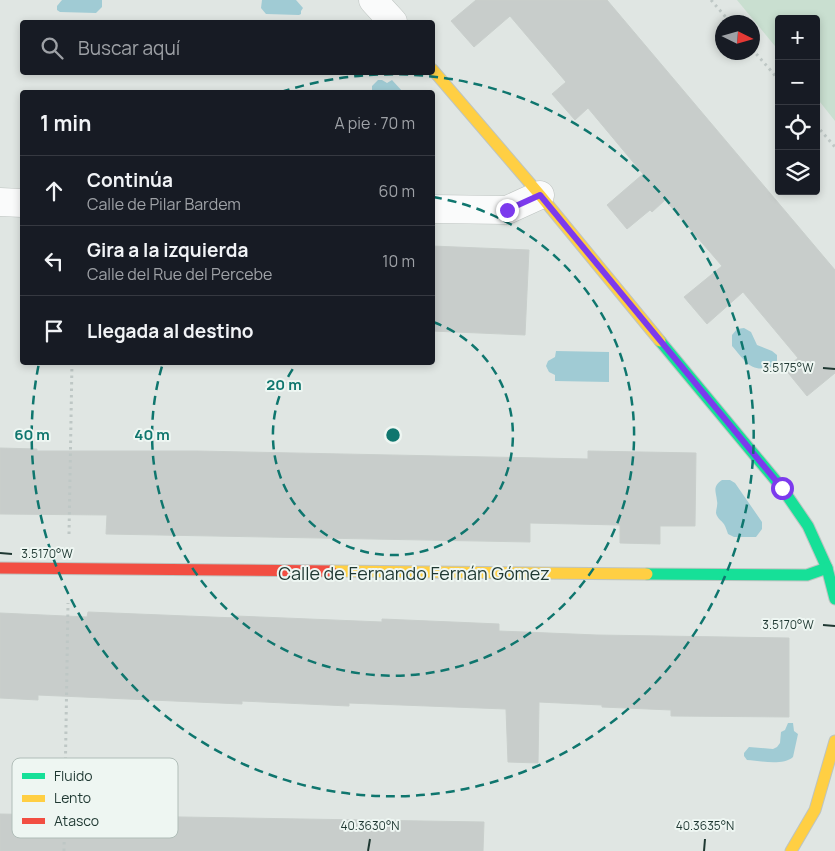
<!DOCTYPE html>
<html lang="es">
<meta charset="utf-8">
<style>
:root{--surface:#171b24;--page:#20242c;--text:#f1f3f6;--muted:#9ea1a6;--line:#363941}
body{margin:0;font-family:Manrope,sans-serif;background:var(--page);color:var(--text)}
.controls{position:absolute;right:15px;top:15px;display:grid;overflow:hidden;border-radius:5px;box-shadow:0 2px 8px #0003}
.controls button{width:45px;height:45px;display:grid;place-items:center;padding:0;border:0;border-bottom:1px solid var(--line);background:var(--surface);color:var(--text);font:25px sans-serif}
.compass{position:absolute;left:715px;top:15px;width:45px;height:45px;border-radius:50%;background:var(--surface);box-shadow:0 2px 8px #0003;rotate:95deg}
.stop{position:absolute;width:15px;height:15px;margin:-11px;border:4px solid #7c3aed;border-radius:50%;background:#fff}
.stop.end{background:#7c3aed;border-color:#fff;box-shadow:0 1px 5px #0008}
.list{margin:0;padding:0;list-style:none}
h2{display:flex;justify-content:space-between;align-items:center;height:65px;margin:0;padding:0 20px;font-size:21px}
h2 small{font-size:16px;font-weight:400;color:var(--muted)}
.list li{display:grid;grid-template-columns:32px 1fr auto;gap:15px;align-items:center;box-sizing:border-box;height:70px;padding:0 20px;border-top:1px solid var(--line)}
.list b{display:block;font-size:19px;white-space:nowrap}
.list p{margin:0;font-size:16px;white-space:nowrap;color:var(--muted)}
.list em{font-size:16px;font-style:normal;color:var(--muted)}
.icon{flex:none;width:28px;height:28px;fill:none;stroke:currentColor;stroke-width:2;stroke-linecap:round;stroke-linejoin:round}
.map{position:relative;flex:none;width:835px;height:851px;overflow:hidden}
.search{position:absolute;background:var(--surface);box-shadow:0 2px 8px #0003;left:20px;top:20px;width:415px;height:55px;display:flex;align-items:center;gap:12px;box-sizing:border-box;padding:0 18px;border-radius:5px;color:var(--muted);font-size:19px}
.panel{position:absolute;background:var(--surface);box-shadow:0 2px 8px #0003;left:20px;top:90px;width:415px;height:275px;border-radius:5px}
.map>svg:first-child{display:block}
.green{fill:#c9dfd0}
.water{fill:#a0cbd4}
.building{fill:#c8cdcb;stroke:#c9cfcc}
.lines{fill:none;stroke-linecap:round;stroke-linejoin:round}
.street-casing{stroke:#bdc3c0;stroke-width:29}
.fast-casing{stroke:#bdc4c1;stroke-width:13}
.slow-casing{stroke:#bdc4c1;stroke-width:13}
.jam-casing{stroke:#bdc4c1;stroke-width:13}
.path{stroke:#bec7c5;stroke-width:3;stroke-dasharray:2.5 4;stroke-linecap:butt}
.street{stroke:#fafbfb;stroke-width:28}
.fast{stroke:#16e098;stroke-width:11}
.slow{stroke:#ffcf43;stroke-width:11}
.jam{stroke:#f24e42;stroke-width:11}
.route{stroke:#7c3aed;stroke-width:6}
.ticks{fill:none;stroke:#1f3832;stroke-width:2}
.ring{fill:none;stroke:#0f766e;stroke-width:2.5;stroke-dasharray:9 6}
.labels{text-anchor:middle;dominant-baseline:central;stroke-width:4;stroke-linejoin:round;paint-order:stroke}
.street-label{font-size:18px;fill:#1f3832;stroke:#eef6f2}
.key{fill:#eef6f2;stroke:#b0bdb8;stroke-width:1}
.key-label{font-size:14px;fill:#1f3832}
.ticks-label{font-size:12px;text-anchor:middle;fill:#1f3832;stroke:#eef6f2;stroke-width:4;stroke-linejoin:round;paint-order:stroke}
.centre{fill:#0f766e;stroke:#eef6f2;stroke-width:2.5}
.ring-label{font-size:15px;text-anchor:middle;font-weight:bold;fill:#0f766e;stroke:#eef6f2;stroke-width:4;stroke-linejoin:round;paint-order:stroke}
</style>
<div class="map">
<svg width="835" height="851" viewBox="0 0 835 851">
<rect width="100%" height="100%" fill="#e0e6e3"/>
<path class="green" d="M737 0H835V121L816 97V19H779V51Z"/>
<g class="water">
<path d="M62 0H102V7L96 13 60 12 57 10V6Z"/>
<path d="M262 0H296L303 8 301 11V14L299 15 266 14 261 8Z"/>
<path d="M378 80H382L387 83 392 80 403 92H372V86Z"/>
<path d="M744 328 751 332 757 345 772 351 777 355V362L774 366C751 374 746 362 732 346V335L737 329Z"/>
<path d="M556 351 609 352V382L555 381V375L549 372 546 366 548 361 555 357Z"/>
<path d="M722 480H730L735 483 762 522V529L756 537H734L728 534C727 531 726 528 725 526 723 521 717 519 716 513 716 509 718 505 717 501 716 491 712 487 722 480Z"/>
<path d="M788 723H793L794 731 798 734 793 757C783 766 760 761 747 760L744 756V753L749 747 773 749 777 747 780 743 781 732 785 730Z"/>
</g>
<g class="building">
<path d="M476 0H607L835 270V373L807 396 785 369 798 358 743 292 707 324 684 297 722 266 665 200 652 212 650 210 627 229 607 205 643 174 588 108 575 120 552 94 566 82 510 16 474 47 451 21Z"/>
<path d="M432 246 529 250 525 335 432 331Z"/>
<path d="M0 448 37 449V451H197L588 459V451L696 453 695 526H660V544L620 543V525L530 523V542L106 534 107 515 0 514Z"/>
<path d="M88 612 236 618V616L382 622V619L499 624V631L597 635 789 638V717L671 716V710L602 707V705L539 702 538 763 508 762 506 709 349 703V706L242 701V704L38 695V700L0 698V613L87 617Z"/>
<path d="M0 814 484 822 483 851H0Z"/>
</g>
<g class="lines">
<g class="street-casing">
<g id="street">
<path d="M373 0 393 22"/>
<path d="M0 202 22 203"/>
<path d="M432 209 507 210 540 195"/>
</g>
</g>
<g class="fast-casing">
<g id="fast">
<path d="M660 341 782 488 808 526 827 568 835 599"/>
<path d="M647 574 807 575 827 568"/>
</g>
</g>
<g class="slow-casing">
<g id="slow">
<path d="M432 69 540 195 660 341"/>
<path d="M331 571 647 574"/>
<path d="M791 851 815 810 835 741"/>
</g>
</g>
<g class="jam-casing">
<path id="jam" d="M0 568 331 571"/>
</g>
<g class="path">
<path d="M711 0 730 22"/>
<path d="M752 49 779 80"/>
<path d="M816 125 835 147"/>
<path d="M69 534 72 362"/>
<path d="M64 851 68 603"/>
</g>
<use href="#street" class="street"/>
<use href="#fast" class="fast"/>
<use href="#slow" class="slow"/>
<use href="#jam" class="jam"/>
</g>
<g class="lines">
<path class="route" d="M507 210 540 195 782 488"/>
</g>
<path class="ticks" d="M823 368 835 369M0 553 12 554M823 625 835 626M368 851 370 839M704 851 705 839"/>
<g class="ring">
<path d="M433 322A120 120 0 1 1 297 363"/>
<path d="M433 197A241 241 0 1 1 163 363"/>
<path d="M281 92A361 361 0 1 1 39 363"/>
</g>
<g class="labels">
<g class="street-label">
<text x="414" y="573">Calle de Fernando Fernán Gómez</text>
</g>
</g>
<rect x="12" y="758" width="166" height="80" rx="8" class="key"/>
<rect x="22" y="773" width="23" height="6" fill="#16e098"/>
<rect x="22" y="795" width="23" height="7" fill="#ffcf43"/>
<rect x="22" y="818" width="23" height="6" fill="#f24e42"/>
<g class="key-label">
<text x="54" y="781">Fluido</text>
<text x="54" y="803">Lento</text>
<text x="54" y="826">Atasco</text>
</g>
<g class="ticks-label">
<text x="788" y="372">3.5175°W</text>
<text x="47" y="558">3.5170°W</text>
<text x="788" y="629">3.5170°W</text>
<text x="370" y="830">40.3630°N</text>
<text x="705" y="830">40.3635°N</text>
</g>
<circle cx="393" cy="435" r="8" class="centre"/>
<g class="ring-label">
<text x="284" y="390">20 m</text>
<text x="152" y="440">40 m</text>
<text x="32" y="440">60 m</text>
</g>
</svg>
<div class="controls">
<button>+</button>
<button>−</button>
<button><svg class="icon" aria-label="locate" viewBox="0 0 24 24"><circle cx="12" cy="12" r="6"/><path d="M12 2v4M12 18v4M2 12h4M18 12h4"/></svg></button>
<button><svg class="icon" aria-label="layers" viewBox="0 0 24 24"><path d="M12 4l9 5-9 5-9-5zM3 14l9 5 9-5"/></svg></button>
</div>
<svg class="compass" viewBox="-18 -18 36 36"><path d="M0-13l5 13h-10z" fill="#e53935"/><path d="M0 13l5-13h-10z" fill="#9ea1a6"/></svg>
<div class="stop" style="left:782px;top:488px"></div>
<div class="stop end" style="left:507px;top:210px"></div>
<div class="search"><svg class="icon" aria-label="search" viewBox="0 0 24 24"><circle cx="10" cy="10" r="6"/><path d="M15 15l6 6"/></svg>Buscar aquí</div>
<section class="panel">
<h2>1 min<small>A pie · 70 m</small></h2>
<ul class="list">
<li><svg class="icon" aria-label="ahead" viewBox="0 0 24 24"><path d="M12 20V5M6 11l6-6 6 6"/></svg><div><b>Continúa</b><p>Calle de Pilar Bardem</p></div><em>60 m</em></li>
<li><svg class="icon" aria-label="left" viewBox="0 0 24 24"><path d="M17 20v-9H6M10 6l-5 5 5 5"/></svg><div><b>Gira a la izquierda</b><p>Calle del Rue del Percebe</p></div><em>10 m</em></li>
<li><svg class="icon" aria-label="arrive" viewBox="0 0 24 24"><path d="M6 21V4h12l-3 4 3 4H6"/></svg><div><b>Llegada al destino</b></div></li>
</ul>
</section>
</div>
